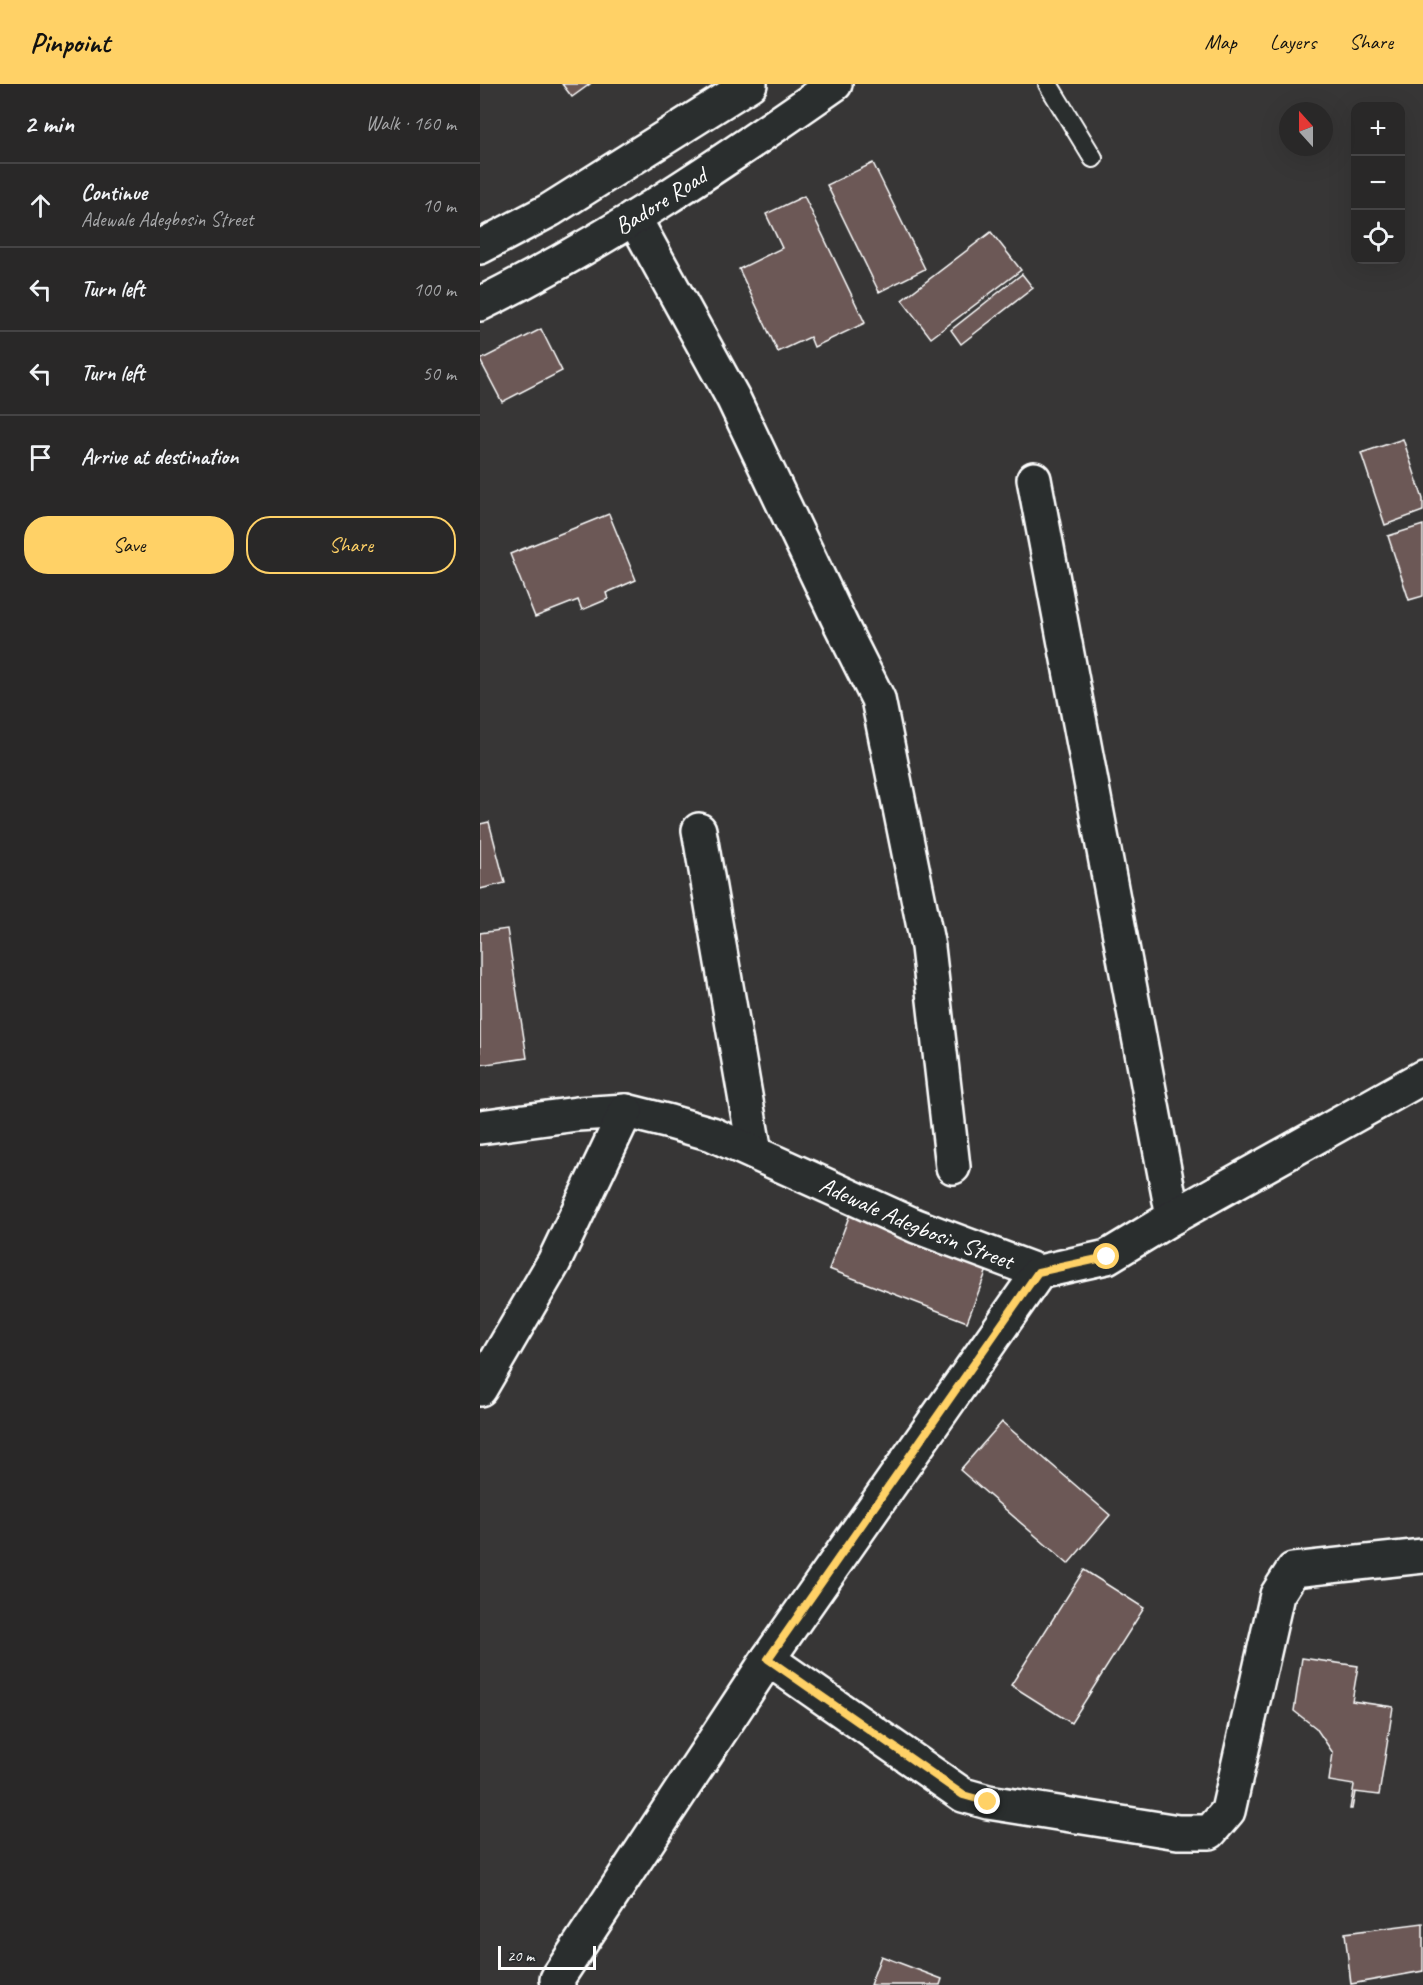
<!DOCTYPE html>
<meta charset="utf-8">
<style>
:root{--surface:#292828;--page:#353434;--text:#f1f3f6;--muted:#a5a6a8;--line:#454445;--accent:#ffd166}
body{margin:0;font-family:Caveat,sans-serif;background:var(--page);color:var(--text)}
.controls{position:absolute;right:18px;top:18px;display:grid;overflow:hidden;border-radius:12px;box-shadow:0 6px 24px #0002}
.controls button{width:54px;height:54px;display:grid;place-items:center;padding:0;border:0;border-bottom:2px solid var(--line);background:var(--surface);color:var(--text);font:30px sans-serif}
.compass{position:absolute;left:799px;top:18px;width:54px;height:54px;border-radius:50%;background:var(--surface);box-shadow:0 6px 24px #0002;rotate:339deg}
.scale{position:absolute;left:18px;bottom:15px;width:98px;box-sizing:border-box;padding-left:6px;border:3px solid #fff;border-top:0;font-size:16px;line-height:21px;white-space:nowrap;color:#fff;-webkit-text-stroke:4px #2a2d2e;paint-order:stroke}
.stop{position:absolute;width:18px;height:18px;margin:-14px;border:4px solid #ffd166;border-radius:50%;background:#fff}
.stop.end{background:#ffd166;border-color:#fff;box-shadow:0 2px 6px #0008}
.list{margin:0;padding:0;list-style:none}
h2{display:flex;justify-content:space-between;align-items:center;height:78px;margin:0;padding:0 24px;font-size:26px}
h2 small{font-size:20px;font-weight:400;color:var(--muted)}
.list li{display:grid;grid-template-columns:39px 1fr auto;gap:18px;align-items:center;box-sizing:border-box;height:84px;padding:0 24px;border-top:2px solid var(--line)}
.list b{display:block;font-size:22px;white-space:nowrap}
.list p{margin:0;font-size:20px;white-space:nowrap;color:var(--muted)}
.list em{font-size:20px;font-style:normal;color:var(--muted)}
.actions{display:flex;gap:12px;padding:18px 24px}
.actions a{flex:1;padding:14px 0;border:2px solid var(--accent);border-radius:24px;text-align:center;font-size:21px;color:var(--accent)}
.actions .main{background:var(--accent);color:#111}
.icon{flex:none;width:33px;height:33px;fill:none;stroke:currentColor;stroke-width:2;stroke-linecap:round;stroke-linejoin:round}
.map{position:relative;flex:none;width:943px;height:1901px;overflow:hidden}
header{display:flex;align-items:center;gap:36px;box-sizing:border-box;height:84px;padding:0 30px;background:var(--accent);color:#111}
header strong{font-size:28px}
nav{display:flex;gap:33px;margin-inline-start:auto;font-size:21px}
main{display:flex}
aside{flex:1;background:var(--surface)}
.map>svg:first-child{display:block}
.building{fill:#6c5957;stroke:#fff;stroke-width:1.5}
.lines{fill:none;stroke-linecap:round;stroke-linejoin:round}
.lane-casing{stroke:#fff;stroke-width:22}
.street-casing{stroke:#fff;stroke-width:38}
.secondary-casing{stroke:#fff;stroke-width:38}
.lane{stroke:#2a2d2e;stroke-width:18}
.street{stroke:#2a2d2e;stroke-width:33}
.secondary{stroke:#2a2d2e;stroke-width:33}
.route{stroke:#ffd166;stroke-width:8}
.labels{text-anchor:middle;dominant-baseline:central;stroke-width:5;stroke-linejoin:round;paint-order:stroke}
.street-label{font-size:24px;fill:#fff;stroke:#2a2d2e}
</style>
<header>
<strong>Pinpoint</strong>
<nav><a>Map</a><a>Layers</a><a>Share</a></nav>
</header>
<main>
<aside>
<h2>2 min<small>Walk · 160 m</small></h2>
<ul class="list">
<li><svg class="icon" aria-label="ahead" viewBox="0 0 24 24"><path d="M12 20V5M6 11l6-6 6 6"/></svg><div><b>Continue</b><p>Adewale Adegbosin Street</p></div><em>10 m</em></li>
<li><svg class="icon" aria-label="left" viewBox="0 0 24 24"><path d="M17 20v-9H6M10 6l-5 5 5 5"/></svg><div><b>Turn left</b></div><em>100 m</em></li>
<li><svg class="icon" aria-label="left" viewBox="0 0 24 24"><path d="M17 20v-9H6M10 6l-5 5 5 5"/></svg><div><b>Turn left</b></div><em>50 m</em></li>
<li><svg class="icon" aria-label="arrive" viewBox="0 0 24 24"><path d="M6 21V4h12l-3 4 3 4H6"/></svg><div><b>Arrive at destination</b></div></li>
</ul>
<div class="actions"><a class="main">Save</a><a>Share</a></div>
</aside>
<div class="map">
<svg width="943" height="1901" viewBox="0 0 943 1901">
<rect width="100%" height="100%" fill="#373636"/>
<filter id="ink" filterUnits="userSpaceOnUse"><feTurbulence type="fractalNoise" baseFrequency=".0167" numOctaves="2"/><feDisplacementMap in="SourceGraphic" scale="12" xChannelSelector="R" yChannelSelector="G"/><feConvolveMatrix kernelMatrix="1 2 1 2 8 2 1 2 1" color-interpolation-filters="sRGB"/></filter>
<g filter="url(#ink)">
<g class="building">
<path d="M82 0H110L92 13Z"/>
<path d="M393 79 445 185 399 208 347 101Z"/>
<path d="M324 112 385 239 334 263 330 253 298 268 259 185 302 164 286 130Z"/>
<path d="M511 148 541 186 451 254 422 216Z"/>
<path d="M542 190 553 204 481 260 471 246Z"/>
<path d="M61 245 82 287 22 318 0 276Z"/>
<path d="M923 355 943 415V427L905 441 881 369Z"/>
<path d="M129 430 156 496 126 509 128 515 102 526 98 516 55 533 30 470Z"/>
<path d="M943 441V512L929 516 908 452Z"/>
<path d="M9 738 25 799 0 805V740Z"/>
<path d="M27 845 47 974 0 981V849Z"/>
<path d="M370 1130 508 1183 487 1238 349 1185Z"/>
<path d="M522 1338 630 1431 588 1480 480 1386Z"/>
<path d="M604 1486 664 1524 591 1639 531 1601Z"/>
<path d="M822 1574 878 1582 872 1617 913 1623 899 1711 875 1708 872 1725H870L874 1701 849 1697 853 1669 836 1644 814 1627Z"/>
<path d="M943 1839V1887L871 1900 865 1849Z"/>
<path d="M401 1872 462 1895 460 1901H390Z"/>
</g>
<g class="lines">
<g class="lane-casing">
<path id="lane" d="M568 0 613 74"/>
</g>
<g class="street-casing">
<g id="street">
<path d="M154 134 253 314 361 541 398 615 448 863 473 1083"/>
<path d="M554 395 693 1133"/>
<path d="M219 746 275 1069"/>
<path id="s1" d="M0 1043 97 1030 146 1027 190 1038 232 1050 436 1142 559 1188 627 1173 693 1133 943 993"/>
<path d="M0 1305 74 1178 146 1027"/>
<path d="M288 1575 483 1711 508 1718 698 1748H730L748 1727 797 1511 813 1486 943 1472"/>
<path d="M78 1901 77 1895 288 1575 559 1188"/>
</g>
</g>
<g class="secondary-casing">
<g id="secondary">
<path d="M0 163 70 126 270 0"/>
<path id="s2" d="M0 220C125 158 241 80 355 0"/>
</g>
</g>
<use href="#lane" class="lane"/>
<use href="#street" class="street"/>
<use href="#secondary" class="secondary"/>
</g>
</g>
<g class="lines" filter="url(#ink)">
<path class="route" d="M508 1718 483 1711 288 1575 558 1188 627 1173"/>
</g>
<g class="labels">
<g class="street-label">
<text stroke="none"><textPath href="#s2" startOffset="208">Badore Road</textPath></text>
<text stroke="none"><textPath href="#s1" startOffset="459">Adewale Adegbosin Street</textPath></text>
</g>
</g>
</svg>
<div class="controls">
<button>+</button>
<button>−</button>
<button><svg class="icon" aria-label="locate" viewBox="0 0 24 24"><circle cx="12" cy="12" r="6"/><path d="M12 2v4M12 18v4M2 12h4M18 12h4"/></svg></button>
</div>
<svg class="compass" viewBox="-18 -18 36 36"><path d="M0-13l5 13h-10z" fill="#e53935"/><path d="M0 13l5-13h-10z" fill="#a5a6a8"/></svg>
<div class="scale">20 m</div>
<div class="stop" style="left:627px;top:1173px"></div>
<div class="stop end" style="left:508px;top:1718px"></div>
</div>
</main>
